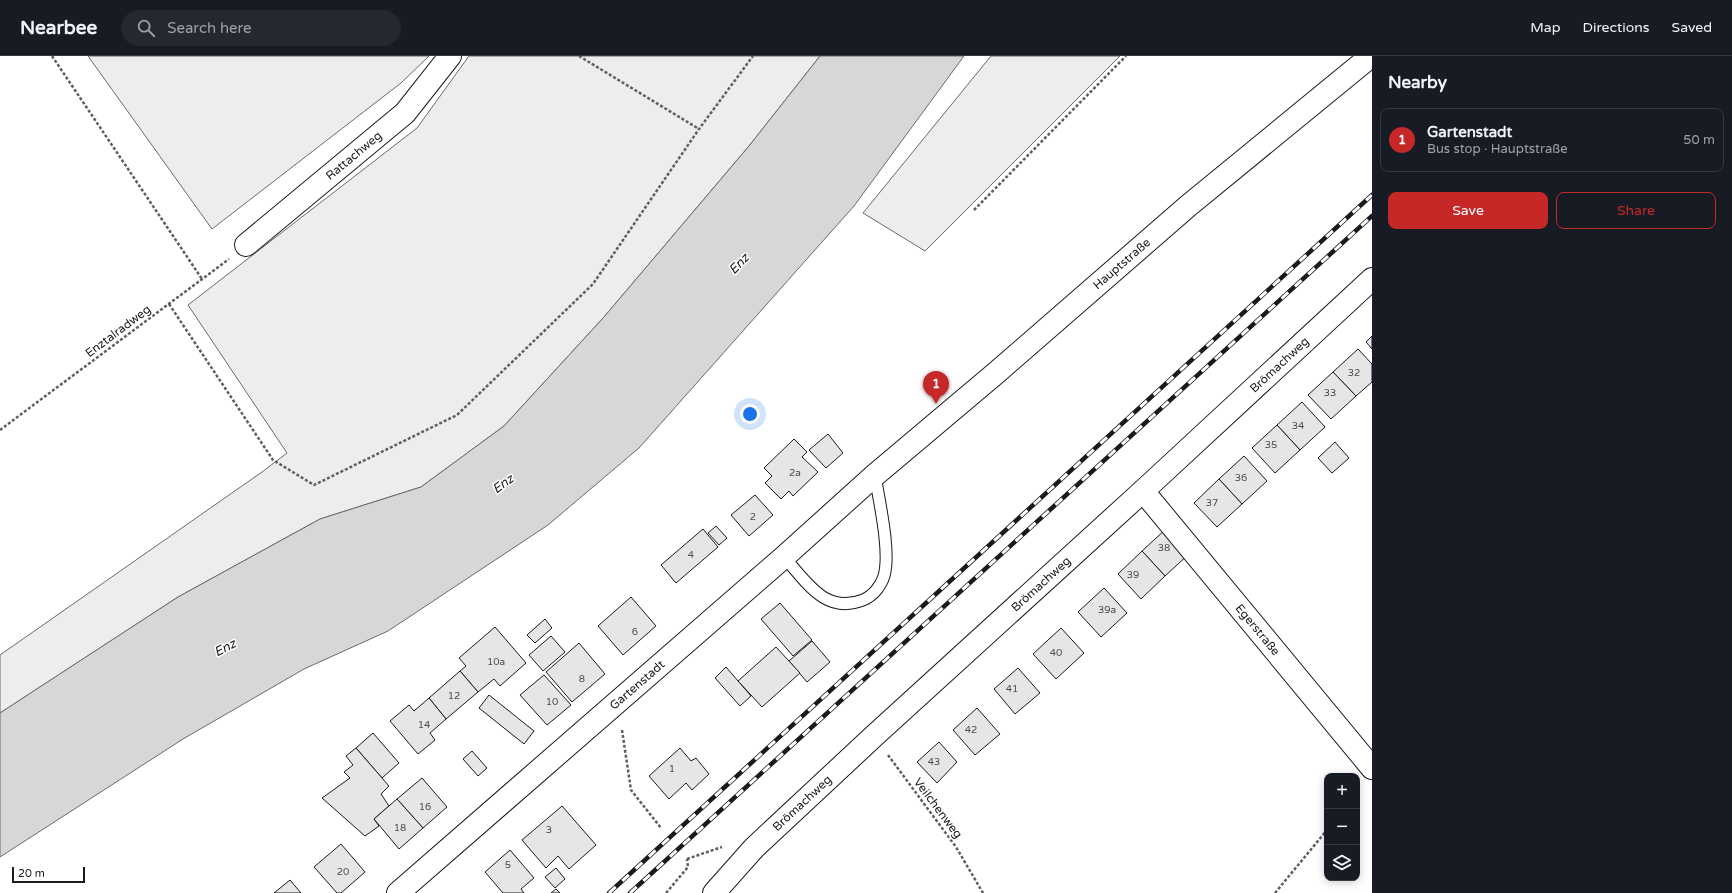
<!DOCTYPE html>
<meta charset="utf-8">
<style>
:root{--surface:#171b24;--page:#242831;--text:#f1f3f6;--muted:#9ea1a6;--line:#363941;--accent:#c62828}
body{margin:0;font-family:"Varela Round",sans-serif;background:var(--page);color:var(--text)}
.controls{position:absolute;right:12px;bottom:12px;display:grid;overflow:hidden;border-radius:8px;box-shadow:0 2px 10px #0003}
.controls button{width:36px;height:36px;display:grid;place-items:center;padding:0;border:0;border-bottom:1px solid var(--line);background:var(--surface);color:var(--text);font:20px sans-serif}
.scale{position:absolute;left:12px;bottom:10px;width:73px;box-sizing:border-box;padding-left:4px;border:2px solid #1a1a1a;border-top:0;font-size:11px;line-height:14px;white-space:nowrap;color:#1a1a1a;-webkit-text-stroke:3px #fff;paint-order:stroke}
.you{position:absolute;left:750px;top:358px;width:14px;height:14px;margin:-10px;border:3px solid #fff;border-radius:50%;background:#1a73e8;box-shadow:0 0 0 6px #1a73e833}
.badge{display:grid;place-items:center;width:26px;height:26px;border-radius:50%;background:var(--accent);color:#fff;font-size:13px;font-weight:700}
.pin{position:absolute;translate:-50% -33px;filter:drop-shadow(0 1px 2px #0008)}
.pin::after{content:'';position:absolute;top:21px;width:14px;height:12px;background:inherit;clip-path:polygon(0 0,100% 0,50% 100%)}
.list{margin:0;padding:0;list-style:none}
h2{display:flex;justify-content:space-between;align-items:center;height:52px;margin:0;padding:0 16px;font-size:17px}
h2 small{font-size:13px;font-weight:400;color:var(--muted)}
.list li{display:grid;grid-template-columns:26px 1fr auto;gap:12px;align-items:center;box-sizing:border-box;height:64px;margin:0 8px 8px;padding:0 8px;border:1px solid var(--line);border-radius:8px}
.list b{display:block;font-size:15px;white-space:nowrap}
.list p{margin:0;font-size:13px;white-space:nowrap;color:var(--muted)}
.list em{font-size:13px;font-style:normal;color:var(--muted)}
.actions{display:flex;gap:8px;padding:12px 16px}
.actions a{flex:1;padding:9px 0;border:1px solid var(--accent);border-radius:8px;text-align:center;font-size:14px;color:var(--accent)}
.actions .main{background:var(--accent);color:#fff}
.icon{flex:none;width:22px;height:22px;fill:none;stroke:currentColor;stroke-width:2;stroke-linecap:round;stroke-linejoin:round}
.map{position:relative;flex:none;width:1372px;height:837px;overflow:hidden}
header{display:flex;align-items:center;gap:24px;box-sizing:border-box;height:56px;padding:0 20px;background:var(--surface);border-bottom:1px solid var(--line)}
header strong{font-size:19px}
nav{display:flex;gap:22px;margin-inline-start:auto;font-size:14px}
.search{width:280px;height:36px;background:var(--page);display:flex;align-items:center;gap:10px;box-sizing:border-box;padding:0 14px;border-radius:22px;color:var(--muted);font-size:15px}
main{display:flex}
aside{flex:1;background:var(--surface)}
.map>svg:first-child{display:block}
.built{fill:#ededed;stroke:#6a6a6a}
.water{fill:#d7d7d7;stroke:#6a6a6a}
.building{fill:#e6e6e6;stroke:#1a1a1a}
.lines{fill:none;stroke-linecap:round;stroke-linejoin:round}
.service-casing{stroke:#1a1a1a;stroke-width:13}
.minor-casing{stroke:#1a1a1a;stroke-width:24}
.tertiary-casing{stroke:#1a1a1a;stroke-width:24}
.path{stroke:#5f5f5f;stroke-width:2.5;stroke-dasharray:3 2;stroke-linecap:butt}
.service{stroke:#fff;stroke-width:11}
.minor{stroke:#fff;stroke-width:22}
.tertiary{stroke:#fff;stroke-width:22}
.rail-casing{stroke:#1a1a1a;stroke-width:4.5}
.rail{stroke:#fff;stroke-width:3;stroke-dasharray:9;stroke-linecap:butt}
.labels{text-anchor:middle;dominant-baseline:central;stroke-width:3;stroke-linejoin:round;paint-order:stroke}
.number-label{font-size:10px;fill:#4d4d4d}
.street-label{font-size:12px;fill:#1a1a1a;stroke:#fff}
.water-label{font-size:13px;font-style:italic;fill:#1a1a1a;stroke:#fff}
</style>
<header>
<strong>Nearbee</strong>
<div class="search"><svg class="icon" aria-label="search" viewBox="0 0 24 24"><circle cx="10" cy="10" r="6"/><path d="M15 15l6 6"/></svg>Search here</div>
<nav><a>Map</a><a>Directions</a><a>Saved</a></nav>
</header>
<main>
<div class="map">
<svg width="1372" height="837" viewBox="0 0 1372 837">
<rect width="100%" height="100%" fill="#fff"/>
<g class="built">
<path d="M88 0H429L401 27 212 173Z"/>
<path d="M469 0H820L749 90 604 261 504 370 421 431 320 463 178 541 0 657V599L262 416 287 397 188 249 417 72Z"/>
<path d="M991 0H1120L925 195 863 157Z"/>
</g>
<path class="water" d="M820 0H964L854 150 639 392 548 469 388 575 304 613 183 683 0 801V657L178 541 320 463 421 431 504 370 604 261 749 90Z"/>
<g class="building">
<path d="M1372 280V293L1366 286Z"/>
<path d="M1358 293 1372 308V326L1356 340 1333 316Z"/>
<path d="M1333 316 1356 340 1331 363 1308 339Z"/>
<path d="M1302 346 1325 371 1300 394 1277 369Z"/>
<path d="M1277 369 1300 394 1275 417 1252 392Z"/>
<path d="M828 378 843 397 826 412 809 394Z"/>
<path d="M794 383 807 396 802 401 818 416 793 440 789 435 781 443 765 427 772 420 764 412Z"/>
<path d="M1335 386 1349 402 1332 417 1318 402Z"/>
<path d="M1244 400 1267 425 1242 448 1219 423Z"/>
<path d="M1219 423 1242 448 1217 471 1194 447Z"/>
<path d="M755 439 773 459 749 480 731 459Z"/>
<path d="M716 470 727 482 719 489 708 477Z"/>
<path d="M1167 472 1190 497 1165 520 1142 495Z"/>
<path d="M703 473 718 491 676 527 661 509Z"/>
<path d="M1142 495 1165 520 1141 543 1118 518Z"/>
<path d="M1104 532 1127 557 1101 581 1078 556Z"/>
<path d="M631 541 656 570 623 599 598 570Z"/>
<path d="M780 547 812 584 793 600 761 563Z"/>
<path d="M545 563 552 572 535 587 527 579Z"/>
<path d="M495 571 526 607 500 630 494 623 478 636 460 615 466 610 459 602Z"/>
<path d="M1061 572 1084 597 1056 623 1033 598Z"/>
<path d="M551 580 565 596 543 615 529 599Z"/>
<path d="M812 585 830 606 807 626 789 605Z"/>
<path d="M579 587 605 618 572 646 546 616Z"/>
<path d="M776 591 800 617 762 651 738 625Z"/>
<path d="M726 611 751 640 740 650 715 622Z"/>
<path d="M1018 612 1040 637 1015 658 994 633Z"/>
<path d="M460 615 478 636 446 663 429 642Z"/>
<path d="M544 619 571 649 547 669 520 639Z"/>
<path d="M489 639 534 675 524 688 479 652Z"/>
<path d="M429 642 446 663 430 677 435 684 418 698 390 665 409 649 414 655Z"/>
<path d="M977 652 1000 678 975 699 953 674Z"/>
<path d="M373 677 399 707 382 722 356 692Z"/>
<path d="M939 686 957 706 937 727 917 706Z"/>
<path d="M356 692 389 730 381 738 389 750 374 763 379 770 365 780 322 742 350 722 344 716 353 709 346 700Z"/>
<path d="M680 692 691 705 696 702 709 718 692 734 686 727 669 743 649 720Z"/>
<path d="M472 695 487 712 478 720 463 703Z"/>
<path d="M422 722 447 751 423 772 397 743Z"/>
<path d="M397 743 423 772 399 793 374 763Z"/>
<path d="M562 750 596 789 569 813 558 800 546 812 522 784Z"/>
<path d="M341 788 365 816 341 837H337L314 811Z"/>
<path d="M510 794 534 822 521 833 524 837H503L485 816Z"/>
<path d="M556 812 565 823 555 832 545 821Z"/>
<path d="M290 824 301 837H274Z"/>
<path d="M556 833 560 837H551Z"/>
</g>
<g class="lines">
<g class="service-casing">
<path id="service" d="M784 501C806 525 825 559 863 544 873 540 881 530 884 520 891 496 879 445 875 419"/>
</g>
<g class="minor-casing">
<g id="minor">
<path id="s1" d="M246 189 405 57 450 0"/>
<path id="s2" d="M1143 435 1372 712"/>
<path id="s3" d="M714 837 754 792 874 680 1143 435 1372 223"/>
</g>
</g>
<g class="tertiary-casing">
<g id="tertiary">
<path id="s4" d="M398 837 784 501 875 419 996 317 1188 150 1371 0"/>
</g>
</g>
<g class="path">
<path d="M52 0 202 223"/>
<path d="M579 0 699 73"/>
<path d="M974 154 1126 0"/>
<path d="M169 248 273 404 314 429 457 359 593 228 699 73 753 0"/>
<path d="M0 374 229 203"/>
<path d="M622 674 631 734 661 772"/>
<path d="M888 699 956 791 983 837"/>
<path d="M687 803 722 791"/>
<path d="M666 837 688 811 687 803"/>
<path d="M1275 837 1327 774"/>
</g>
<use href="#service" class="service"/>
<use href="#minor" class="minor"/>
<use href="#tertiary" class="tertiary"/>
<g class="rail-casing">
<g id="rail">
<path d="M609 837 1372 139"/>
<path d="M630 837 1372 160"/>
</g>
</g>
<use href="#rail" class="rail"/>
</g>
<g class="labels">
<g class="number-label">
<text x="1354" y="317">32</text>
<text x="1330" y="337">33</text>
<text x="1298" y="370">34</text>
<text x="1271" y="389">35</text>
<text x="795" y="417">2a</text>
<text x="1241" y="422">36</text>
<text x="1212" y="447">37</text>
<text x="753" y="461">2</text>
<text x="1164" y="492">38</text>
<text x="691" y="499">4</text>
<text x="1133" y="519">39</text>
<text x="1107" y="554">39a</text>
<text x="635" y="576">6</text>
<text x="1056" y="597">40</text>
<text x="496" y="606">10a</text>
<text x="582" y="623">8</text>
<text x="1012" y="633">41</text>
<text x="454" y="640">12</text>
<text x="552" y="646">10</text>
<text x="424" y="669">14</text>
<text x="971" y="674">42</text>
<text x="934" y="706">43</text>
<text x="672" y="713">1</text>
<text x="425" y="751">16</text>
<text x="400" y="772">18</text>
<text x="549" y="774">3</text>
<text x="508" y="809">5</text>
<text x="343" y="816">20</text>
</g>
<g class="street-label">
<text stroke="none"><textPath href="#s1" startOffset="140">Rattachweg</textPath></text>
<text stroke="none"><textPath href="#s4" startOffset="959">Hauptstraße</textPath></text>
<text transform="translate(118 275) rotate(-37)">Enztalradweg</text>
<text stroke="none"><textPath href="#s3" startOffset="774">Brömachweg</textPath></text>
<text stroke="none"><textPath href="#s3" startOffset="450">Brömachweg</textPath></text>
<text stroke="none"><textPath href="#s2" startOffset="180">Egerstraße</textPath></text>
<text stroke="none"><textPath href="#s4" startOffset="317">Gartenstadt</textPath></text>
<text stroke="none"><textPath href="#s3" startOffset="126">Brömachweg</textPath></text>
<text transform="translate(938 752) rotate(53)">Veilchenweg</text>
</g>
<g class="water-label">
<text transform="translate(739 208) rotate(-46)">Enz</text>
<text transform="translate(503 428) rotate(-36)">Enz</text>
<text transform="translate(225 592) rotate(-27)">Enz</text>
</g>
</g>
</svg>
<div class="controls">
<button>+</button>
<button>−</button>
<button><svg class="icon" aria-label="layers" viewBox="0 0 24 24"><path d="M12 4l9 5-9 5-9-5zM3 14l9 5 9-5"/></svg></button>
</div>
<div class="scale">20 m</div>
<div class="you"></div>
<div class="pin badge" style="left:936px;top:348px">1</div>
</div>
<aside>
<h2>Nearby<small></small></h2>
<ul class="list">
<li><span class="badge">1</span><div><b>Gartenstadt</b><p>Bus stop · Hauptstraße</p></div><em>50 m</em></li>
</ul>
<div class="actions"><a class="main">Save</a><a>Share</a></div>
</aside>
</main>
